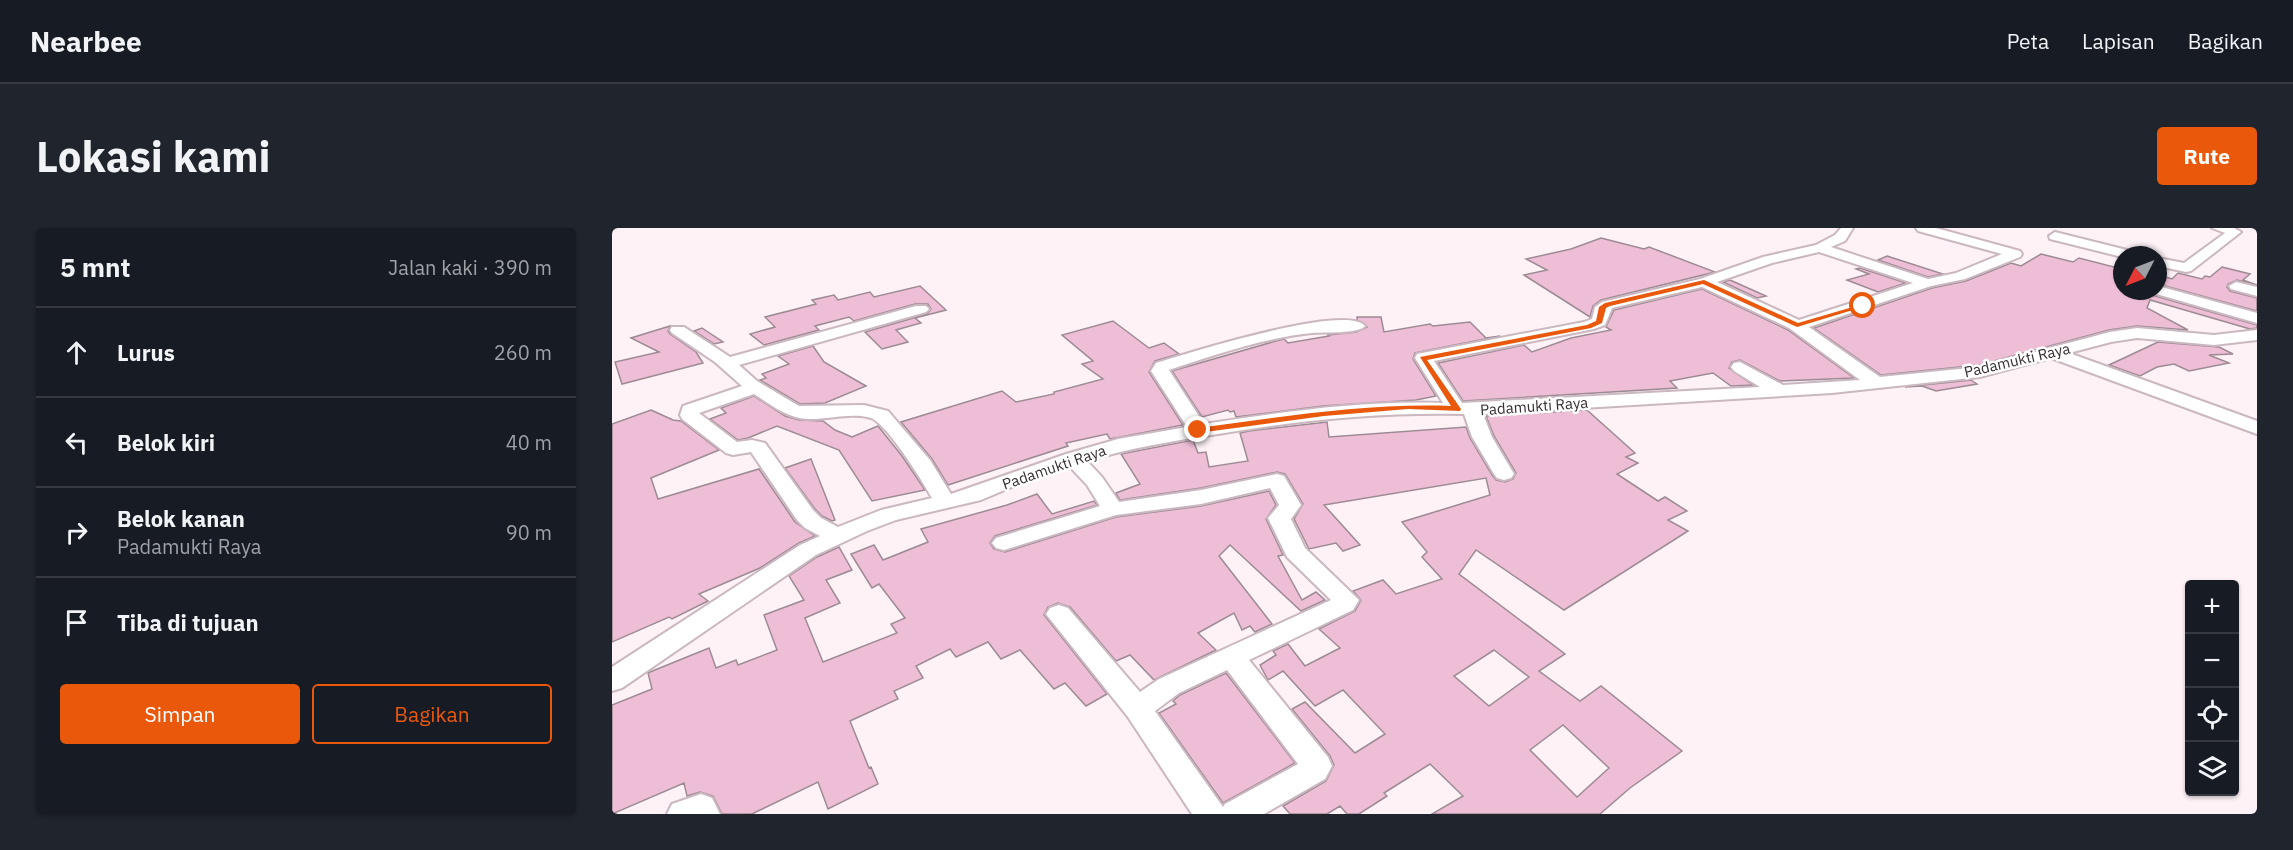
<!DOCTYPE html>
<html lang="id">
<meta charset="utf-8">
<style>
:root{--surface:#171b24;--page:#20242c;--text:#f1f3f6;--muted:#9ea1a6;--line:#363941;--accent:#ea580c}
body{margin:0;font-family:"IBM Plex Sans",sans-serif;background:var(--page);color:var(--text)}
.controls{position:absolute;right:18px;bottom:18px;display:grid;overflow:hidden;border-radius:6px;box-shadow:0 2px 4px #0004}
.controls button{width:54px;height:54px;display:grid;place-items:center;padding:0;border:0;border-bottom:2px solid var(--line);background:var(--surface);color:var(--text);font:30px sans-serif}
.compass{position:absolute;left:1501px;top:18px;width:54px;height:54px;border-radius:50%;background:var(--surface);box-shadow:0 2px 4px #0004;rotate:228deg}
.stop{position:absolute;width:18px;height:18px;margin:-14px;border:4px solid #ea580c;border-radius:50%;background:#fff}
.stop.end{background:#ea580c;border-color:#fff;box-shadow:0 2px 6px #0008}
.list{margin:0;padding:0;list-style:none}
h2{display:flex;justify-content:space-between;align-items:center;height:78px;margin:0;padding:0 24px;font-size:26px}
h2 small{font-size:20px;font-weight:400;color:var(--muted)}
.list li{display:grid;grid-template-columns:39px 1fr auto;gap:18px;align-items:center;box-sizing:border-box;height:90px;padding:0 24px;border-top:2px solid var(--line)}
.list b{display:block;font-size:22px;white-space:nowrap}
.list p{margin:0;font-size:20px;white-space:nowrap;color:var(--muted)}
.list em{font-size:20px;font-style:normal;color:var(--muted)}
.actions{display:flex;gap:12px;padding:18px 24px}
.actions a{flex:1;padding:14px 0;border:2px solid var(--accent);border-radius:6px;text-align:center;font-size:21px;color:var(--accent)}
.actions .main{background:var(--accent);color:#fff}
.icon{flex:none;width:33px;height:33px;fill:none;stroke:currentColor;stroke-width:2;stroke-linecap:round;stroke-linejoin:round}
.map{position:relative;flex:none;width:1645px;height:586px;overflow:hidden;border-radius:6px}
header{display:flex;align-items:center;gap:36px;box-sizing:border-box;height:84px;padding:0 30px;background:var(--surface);border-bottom:2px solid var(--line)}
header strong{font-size:28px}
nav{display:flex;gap:33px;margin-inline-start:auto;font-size:21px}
.intro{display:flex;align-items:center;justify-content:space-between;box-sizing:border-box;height:144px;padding:0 36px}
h1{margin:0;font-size:42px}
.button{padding:15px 27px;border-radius:6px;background:var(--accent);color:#fff;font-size:21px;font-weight:700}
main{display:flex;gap:36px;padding:0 36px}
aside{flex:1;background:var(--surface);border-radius:6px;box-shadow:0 2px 4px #0004}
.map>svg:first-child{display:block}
.building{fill:#eebed6;stroke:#9d8b94;stroke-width:1.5;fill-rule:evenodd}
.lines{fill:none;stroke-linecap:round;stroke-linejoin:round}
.minor-casing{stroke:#cbb7c0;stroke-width:4}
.minor{fill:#fff;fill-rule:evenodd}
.route{fill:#ea580c}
.labels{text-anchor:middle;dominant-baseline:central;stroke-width:5;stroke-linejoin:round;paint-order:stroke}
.street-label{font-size:15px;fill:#352d31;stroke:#fff}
</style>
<header>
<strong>Nearbee</strong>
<nav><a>Peta</a><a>Lapisan</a><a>Bagikan</a></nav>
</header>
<div class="intro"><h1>Lokasi kami</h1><a class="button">Rute</a></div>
<main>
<aside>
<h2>5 mnt<small>Jalan kaki · 390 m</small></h2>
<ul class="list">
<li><svg class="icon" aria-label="ahead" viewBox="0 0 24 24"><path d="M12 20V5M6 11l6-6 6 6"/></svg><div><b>Lurus</b></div><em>260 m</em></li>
<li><svg class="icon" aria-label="left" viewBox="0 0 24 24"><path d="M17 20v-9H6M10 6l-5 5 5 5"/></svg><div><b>Belok kiri</b></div><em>40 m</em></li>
<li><svg class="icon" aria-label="right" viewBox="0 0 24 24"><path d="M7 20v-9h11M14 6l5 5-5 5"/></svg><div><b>Belok kanan</b><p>Padamukti Raya</p></div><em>90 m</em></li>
<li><svg class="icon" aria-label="arrive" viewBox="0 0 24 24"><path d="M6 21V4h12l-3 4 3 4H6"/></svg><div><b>Tiba di tujuan</b></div></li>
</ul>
<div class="actions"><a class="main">Simpan</a><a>Bagikan</a></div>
</aside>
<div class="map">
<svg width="1645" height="586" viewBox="0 0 1645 586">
<rect width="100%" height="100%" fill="#fef2f7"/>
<g class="building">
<path d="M989 10 1032 21 1037 19 1103 44 989 72 981 78 978 89 912 47 935 42 914 31 959 21Z"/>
<path d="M1429 26 1461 34 1467 30 1510 41V63H1537L1540 67 1645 97V100L1638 101 1538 72 1535 80 1576 102 1525 98 1497 102 1367 137 1269 147 1202 100 1320 60 1354 53 1399 35 1409 38Z"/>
<path d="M1275 28 1331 46 1316 49 1266 32Z"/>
<path d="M1610 39 1638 46 1631 52 1645 57 1625 52 1616 56 1615 59 1618 63 1645 70V83L1546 56V52L1551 48 1560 51 1566 45 1590 51 1593 48 1598 49Z"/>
<path d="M1248 40 1294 55 1266 64 1235 52 1257 46 1244 41Z"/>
<path d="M1118 52 1154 68 1145 70 1111 54Z"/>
<path d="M308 58 334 82 303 90 309 95 284 102 296 114 270 121 253 104 315 86 319 81 316 76H303L242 93 237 89 203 98 207 102 152 117 138 106 163 99 153 89 204 76 200 72 222 67 226 72 258 64 262 69Z"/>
<path d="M1090 61 1176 102 1242 150 1168 153 1128 132 1120 134 1117 140 1141 157 1119 158 1101 145 1058 153 1065 160 851 173 826 135 912 117 920 124 959 110 999 102 994 99 1002 82Z"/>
<path d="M745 89H769L772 104 818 96 821 98 858 94 874 110 888 108 803 125 801 131 824 168 804 172 711 178 624 189 622 183 618 184 616 182 590 189 560 143 664 113 672 111 676 115 717 108 716 107 744 104 755 99 745 92Z"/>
<path d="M501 93 537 120 552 115 567 126 543 133 537 144 571 197 498 211 495 206 454 215 456 218 336 257 320 231 289 194 390 163 404 174 442 166V164L491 151 470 136 481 133 450 107Z"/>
<path d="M58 98 56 103 58 106 84 124 91 135 10 156 3 134 47 124 19 110Z"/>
<path d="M90 100 111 114 102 116 82 103Z"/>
<path d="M1546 114 1607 119 1621 126 1597 127 1617 135 1577 143 1562 136 1545 139 1528 148 1497 137Z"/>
<path d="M201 118 212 134 254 158 213 175 188 176 148 152 154 150 150 146 177 136 166 128Z"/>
<path d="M1359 152 1365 156 1324 163 1310 158 1293 159Z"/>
<path d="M142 168 173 188 187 192 211 193 223 202 240 209 266 198 290 228 313 262 260 273 227 222 165 198 136 210 126 212 98 191 114 185 109 180Z"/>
<path d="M39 182 61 192 69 193 107 222 39 250 46 271 147 241 183 294 203 308 187 315 148 340 87 366 96 373 60 391 57 389 0 414V196Z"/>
<path d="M975 182 1023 225 1014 229 1026 235 1005 246 1046 273 1053 269 1075 283 1056 292 1076 303 952 382 864 322 847 346 953 426 927 443 968 473 989 458 1070 523 1018 560 988 586H820L851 568 818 536 772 565 775 568 747 586H735L728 578 715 586H678L671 578 714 553 722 537 718 528 680 481 693 474 743 525 773 506 731 462 703 478 671 443 656 452 648 437 664 427 661 423 676 416 693 438 728 420 707 401 743 383 749 372 741 363 771 352 784 366 830 351 810 329 815 324 790 294 878 267 874 250 712 277 748 317 731 323 724 315 697 321 682 291 691 276 673 246 665 244 589 260 508 272 504 265 528 256 509 226 581 212 586 225 594 224 597 239 636 233 628 205 637 203 715 194 717 209 854 199 858 210 880 247 884 252 893 254 901 251 904 245 882 208 874 188ZM882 422 917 449 877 478 842 448ZM951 497 997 540 965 569 918 522Z"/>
<path d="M199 231 223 292 220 293 210 288 203 281 173 240Z"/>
<path d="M657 263 664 277 654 291 671 327 666 328 690 372 704 364 713 372 689 383 618 317 607 328 660 396 643 404 638 398 630 402 622 385 586 405 604 422 542 452 518 427 504 433 458 379 446 375 436 379 432 387 495 466 474 478 453 455 442 461 408 422 389 431 376 414 344 429 338 421 304 438 311 450 282 463 286 471 238 493 257 540 259 539 266 556 216 581 206 554 140 586H110L101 568 88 564 75 568 72 555 0 586V477L40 461 36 445 38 444 97 420 104 440 124 432 126 437 165 422 152 387 192 372 177 348 205 329 227 319 240 342 214 352 228 375 193 390 211 434 285 405 279 396 293 390 267 356 260 360 239 326 262 317 271 332 316 314 309 301 395 277 425 266 440 286 482 273 485 277 383 308 378 315 382 321 393 324 504 289 589 278Z"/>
<path d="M614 445 683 535 611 575 547 485 564 476 561 473 568 467Z"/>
</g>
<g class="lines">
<g class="minor-casing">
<g id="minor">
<path d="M1229 0H1241L1233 13 1219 19 1316 51 1344 45 1390 26 1306 3 1304 0H1324L1408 23 1410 26 1408 29 1353 51 1319 58 1197 99 1268 149 1367 139 1498 104 1525 100 1602 107 1645 102V112L1602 117 1525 110 1499 114 1457 125 1645 193V206L1439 130 1368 149 1220 165 871 186 880 209 902 246 899 250 892 252 885 250 882 246 860 209 852 186C770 184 688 192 606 206 561 213 518 220 475 233L490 249 507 274 589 262 665 246 672 248 689 277 679 291 693 320 747 372 741 382 637 432 716 529 720 538 713 551 652 586H580L516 489 434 386 438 380 447 377 456 380 528 464 547 451 719 372 675 329 656 290 667 277 658 260 589 276 504 287 392 322 384 320 380 315 384 310 488 278 475 257 458 239 423 249 369 272 284 292 255 303 204 327 10 460 0 463V439L188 317 208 308 193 300 185 292 139 224 121 227 114 225 70 191 68 187 71 178 130 158 103 134 60 105 58 102 60 99H72L118 129 304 78H314L317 81 314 84 127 137 145 153 187 178 252 177 276 183 318 232 339 266 454 226 506 211 575 199 539 143 544 135C573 126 734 75 753 98 747 106 711 104 700 105 651 110 603 127 557 142L592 196C671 184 751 172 831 175L803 130 805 126 972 94 980 91 983 79 990 74 1088 51 1151 29 1204 17 1223 7ZM1207 24 1301 55 1187 92 1105 54 1160 35ZM1090 59 1177 100 1248 152 1171 157 1128 134 1122 135 1119 139 1122 143 1148 159 850 175 822 133 982 101 993 97 1000 80ZM142 166C159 177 175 190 195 191 215 192 240 184 259 190 275 196 311 254 320 270L269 282 226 299 209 290 201 282 153 215 140 212 125 214 87 185ZM615 442 686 536 613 576 611 579 543 483 567 465Z"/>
<path d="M1600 0H1622L1629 4 1579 43 1574 44 1546 38V30L1572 35 1613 5Z"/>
<path d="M1443 4 1523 24 1525 27H1510V29L1438 11 1437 8Z"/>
<path d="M1624 54 1645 59V68L1619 61 1617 58Z"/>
<path d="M1546 58 1645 85V95L1541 65 1539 63H1546Z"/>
<path d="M89 566 100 570 108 586H55L60 576Z"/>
</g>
</g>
<use href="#minor" class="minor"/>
</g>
<path class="route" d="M1092 52 1186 95 1251 76 1254 78 1185 99 1091 56 998 78 994 80 990 95 979 100 815 132 849 181 848 183 796 181 712 188 586 205 582 202 586 200C670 189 754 175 839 178L808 129 975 97 984 93 987 79 993 75Z"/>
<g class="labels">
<g class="street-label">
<text transform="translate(1405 132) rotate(-13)">Padamukti Raya</text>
<text transform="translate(922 178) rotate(-4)">Padamukti Raya</text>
<text transform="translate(442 239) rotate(-19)">Padamukti Raya</text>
</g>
</g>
</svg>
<div class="controls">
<button>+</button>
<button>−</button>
<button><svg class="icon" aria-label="locate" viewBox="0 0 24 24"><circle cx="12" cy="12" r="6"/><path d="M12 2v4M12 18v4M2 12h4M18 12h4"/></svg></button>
<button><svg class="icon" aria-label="layers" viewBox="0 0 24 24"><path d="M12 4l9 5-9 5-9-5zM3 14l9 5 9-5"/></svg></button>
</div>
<svg class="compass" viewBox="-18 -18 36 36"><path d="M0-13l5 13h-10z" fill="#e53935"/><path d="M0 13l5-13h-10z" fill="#9ea1a6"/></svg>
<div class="stop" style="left:1251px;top:78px"></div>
<div class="stop end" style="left:586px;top:202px"></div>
</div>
</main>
